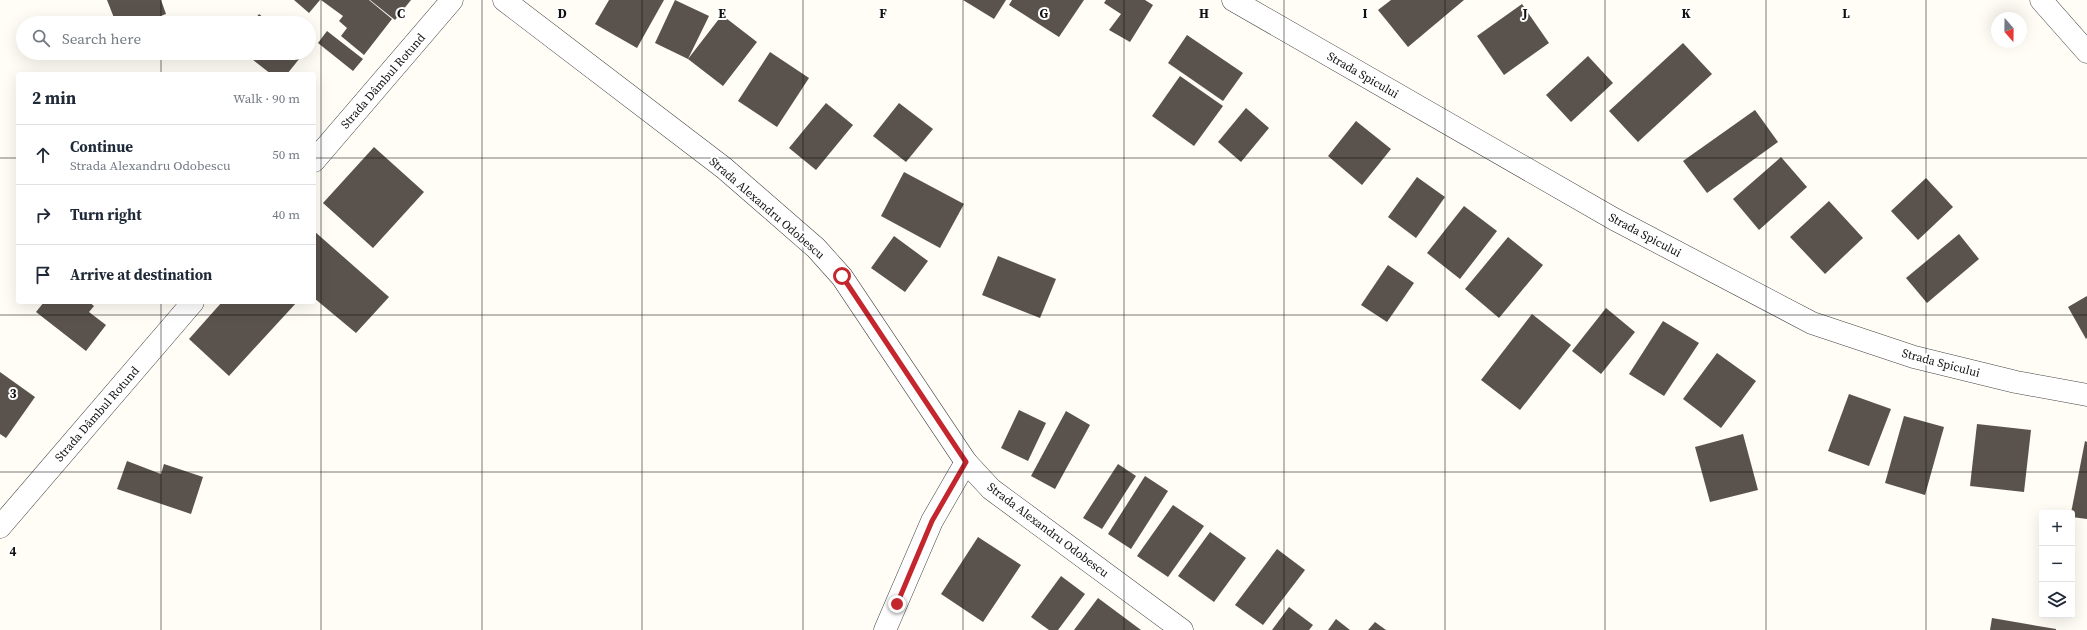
<!DOCTYPE html>
<meta charset="utf-8">
<style>
:root{--surface:#fff;--page:#f6f6f7;--text:#1f2937;--muted:#747a83;--line:#e0e1e3}
body{margin:0;font-family:"Source Serif 4",serif;background:var(--page);color:var(--text)}
.controls{position:absolute;right:12px;bottom:12px;display:grid;overflow:hidden;border-radius:4px;box-shadow:0 4px 16px #0002}
.controls button{width:36px;height:36px;display:grid;place-items:center;padding:0;border:0;border-bottom:1px solid var(--line);background:var(--surface);color:var(--text);font:20px sans-serif}
.compass{position:absolute;left:1991px;top:12px;width:36px;height:36px;border-radius:50%;background:var(--surface);box-shadow:0 4px 16px #0002;rotate:160deg}
.stop{position:absolute;width:12px;height:12px;margin:-9px;border:3px solid #c4262e;border-radius:50%;background:#fff}
.stop.end{background:#c4262e;border-color:#fff;box-shadow:0 1px 4px #0008}
.list{margin:0;padding:0;list-style:none}
h2{display:flex;justify-content:space-between;align-items:center;height:52px;margin:0;padding:0 16px;font-size:17px}
h2 small{font-size:13px;font-weight:400;color:var(--muted)}
.list li{display:grid;grid-template-columns:26px 1fr auto;gap:12px;align-items:center;box-sizing:border-box;height:60px;padding:0 16px;border-top:1px solid var(--line)}
.list b{display:block;font-size:15px;white-space:nowrap}
.list p{margin:0;font-size:13px;white-space:nowrap;color:var(--muted)}
.list em{font-size:13px;font-style:normal;color:var(--muted)}
.icon{flex:none;width:22px;height:22px;fill:none;stroke:currentColor;stroke-width:2;stroke-linecap:round;stroke-linejoin:round}
.map{position:relative;flex:none;width:2087px;height:630px;overflow:hidden}
.search{position:absolute;background:var(--surface);box-shadow:0 4px 16px #0002;left:16px;top:16px;width:300px;height:44px;display:flex;align-items:center;gap:10px;box-sizing:border-box;padding:0 14px;border-radius:22px;color:var(--muted);font-size:15px}
.panel{position:absolute;background:var(--surface);box-shadow:0 4px 16px #0002;left:16px;top:72px;width:300px;height:232px;border-radius:4px}
.map>svg:first-child{display:block}
.building{fill:#5a524d}
.lines{fill:none;stroke-linecap:round;stroke-linejoin:round}
.minor-casing{stroke:#444;stroke-width:23}
.minor{stroke:#fff;stroke-width:22}
.route{stroke:#c4262e;stroke-width:5}
.grid{fill:none;stroke:#111;stroke-width:1;stroke-opacity:0.55}
.labels{text-anchor:middle;dominant-baseline:central;stroke-width:4;stroke-linejoin:round;paint-order:stroke}
.street-label{font-size:12px;fill:#111;stroke:#fff}
.grid-label{font-size:13px;text-anchor:middle;font-weight:bold;fill:#111;stroke:#fff;stroke-width:4;stroke-linejoin:round;paint-order:stroke}
</style>
<div class="map">
<svg width="2087" height="630" viewBox="0 0 2087 630">
<rect width="100%" height="100%" fill="#fffdf5"/>
<g class="building">
<path d="M107 0H161L166 14 142 23H116Z"/>
<path d="M294 0H320L309 13Z"/>
<path d="M321 0H369L392 19 364 55 341 36 347 28 339 21 343 16Z"/>
<path d="M370 0H411L395 20Z"/>
<path d="M609 0H664L637 48 595 24Z"/>
<path d="M675 0 709 16 688 59 722 15 757 42 723 86 688 59 655 43Z"/>
<path d="M963 0H1006L994 19Z"/>
<path d="M1012 0H1084L1059 37 1009 5Z"/>
<path d="M1106 0H1145L1153 5 1130 42 1109 30 1121 14 1104 3Z"/>
<path d="M1391 0H1464L1408 47 1378 10Z"/>
<path d="M1522 4 1549 43 1504 75 1477 36Z"/>
<path d="M259 14 270 23H252Z"/>
<path d="M327 31 363 59 353 71 318 43Z"/>
<path d="M1187 35 1243 73 1223 101 1168 63Z"/>
<path d="M1683 43 1712 74 1638 142 1609 111Z"/>
<path d="M770 52 809 78 777 127 738 101Z"/>
<path d="M244 53H304L287 74H271Z"/>
<path d="M1588 56 1613 83 1571 122 1546 95Z"/>
<path d="M1180 76 1223 106 1194 146 1152 116Z"/>
<path d="M826 103 853 125 816 170 789 148Z"/>
<path d="M899 103 933 129 906 162 873 136Z"/>
<path d="M1246 108 1269 128 1241 162 1218 142Z"/>
<path d="M1755 110 1778 142 1707 193 1683 161Z"/>
<path d="M1356 121 1391 149 1362 185 1328 156Z"/>
<path d="M374 147 424 192 373 248 323 203Z"/>
<path d="M1781 157 1807 187 1759 230 1733 199Z"/>
<path d="M904 172 964 204 940 248 881 216Z"/>
<path d="M1417 177 1445 197 1416 238 1388 217Z"/>
<path d="M1926 178 1953 207 1918 240 1891 211Z"/>
<path d="M1829 201 1863 238 1825 274 1790 237Z"/>
<path d="M1464 206 1497 231 1460 279 1427 253Z"/>
<path d="M314 231 389 297 356 333 314 298Z"/>
<path d="M1959 234 1979 259 1927 303 1906 278Z"/>
<path d="M894 236 928 261 905 292 871 268Z"/>
<path d="M1508 237 1543 265 1499 318 1465 289Z"/>
<path d="M998 256 1056 279 1040 318 982 295Z"/>
<path d="M1388 265 1414 283 1387 322 1361 305Z"/>
<path d="M2087 296V338L2086 339 2068 307Z"/>
<path d="M44 302H89L94 306 89 312 106 325 86 351 36 312Z"/>
<path d="M222 302H297L229 376 189 339Z"/>
<path d="M1606 308 1635 332 1601 374 1572 351Z"/>
<path d="M1532 314 1571 345 1520 410 1481 380Z"/>
<path d="M1663 321 1699 343 1664 396 1629 374Z"/>
<path d="M1717 353 1756 381 1721 428 1683 399Z"/>
<path d="M0 372 35 397 6 438 0 434Z"/>
<path d="M1849 394 1891 409 1869 466 1828 451Z"/>
<path d="M1019 410 1046 423 1028 461 1001 448Z"/>
<path d="M1066 411 1090 425 1055 489 1031 476Z"/>
<path d="M1904 416 1944 427 1925 495 1885 483Z"/>
<path d="M1977 424 2031 430 2024 492 1970 486Z"/>
<path d="M1743 434 1758 490 1710 502 1695 447Z"/>
<path d="M2085 441 2087 442V519L2072 517 2071 513Z"/>
<path d="M127 461 161 474 164 464 203 477 191 514 117 489Z"/>
<path d="M1118 464 1136 476 1102 529 1083 518Z"/>
<path d="M1145 476 1168 491 1131 549 1108 534Z"/>
<path d="M1173 505 1204 526 1168 577 1137 556Z"/>
<path d="M1210 532 1246 558 1214 602 1178 576Z"/>
<path d="M978 537 1021 565 983 622 941 594Z"/>
<path d="M1277 549 1305 570 1263 625 1235 605Z"/>
<path d="M1061 576 1085 594 1058 630H1049L1031 617Z"/>
<path d="M1098 598 1141 630H1074Z"/>
<path d="M1289 607 1313 625 1309 630H1272Z"/>
<path d="M1992 618 2056 629V630H1990Z"/>
<path d="M1336 619 1350 630H1328Z"/>
<path d="M1375 622 1386 630H1368Z"/>
</g>
<g class="lines">
<g class="minor-casing">
<g id="minor">
<path d="M504 0 724 168 816 248 842 277 966 462 991 489 1182 630"/>
<path d="M1233 0 1614 219 1812 323 1914 357 2016 382 2087 395"/>
<path d="M2041 0 2087 52"/>
<path d="M314 161 452 0"/>
<path d="M0 527 193 302"/>
<path d="M885 630 932 521 966 462"/>
</g>
</g>
<use href="#minor" class="minor"/>
</g>
<g class="lines">
<path class="route" d="M842 276 966 462 932 521 897 604"/>
</g>
<path class="grid" d="M161 0V23M321 0V630M482 0V630M642 0V630M803 0V630M963 0V630M1124 0V630M1284 0V630M1445 0V630M1605 0V630M1766 0V630M1926 0V630M161 53V74M0 158H18M314 158H2087M161 302V630M0 315H2087M0 472H2087"/>
<g class="labels">
<g class="street-label">
<text transform="translate(1363 75) rotate(30)">Strada Spicului</text>
<text transform="translate(383 81) rotate(-49)">Strada Dâmbul Rotund</text>
<text transform="translate(767 208) rotate(41)">Strada Alexandru Odobescu</text>
<text transform="translate(1645 235) rotate(28)">Strada Spicului</text>
<text transform="translate(1941 363) rotate(15)">Strada Spicului</text>
<text transform="translate(97 414) rotate(-49)">Strada Dâmbul Rotund</text>
<text transform="translate(1048 530) rotate(37)">Strada Alexandru Odobescu</text>
</g>
</g>
<g class="grid-label">
<text x="401" y="18">C</text>
<text x="562" y="18">D</text>
<text x="722" y="18">E</text>
<text x="883" y="18">F</text>
<text x="1044" y="18">G</text>
<text x="1204" y="18">H</text>
<text x="1365" y="18">I</text>
<text x="1525" y="18">J</text>
<text x="1686" y="18">K</text>
<text x="1846" y="18">L</text>
<text x="13" y="398">3</text>
<text x="13" y="556">4</text>
</g>
</svg>
<div class="controls">
<button>+</button>
<button>−</button>
<button><svg class="icon" aria-label="layers" viewBox="0 0 24 24"><path d="M12 4l9 5-9 5-9-5zM3 14l9 5 9-5"/></svg></button>
</div>
<svg class="compass" viewBox="-18 -18 36 36"><path d="M0-13l5 13h-10z" fill="#e53935"/><path d="M0 13l5-13h-10z" fill="#747a83"/></svg>
<div class="stop" style="left:842px;top:276px"></div>
<div class="stop end" style="left:897px;top:604px"></div>
<div class="search"><svg class="icon" aria-label="search" viewBox="0 0 24 24"><circle cx="10" cy="10" r="6"/><path d="M15 15l6 6"/></svg>Search here</div>
<section class="panel">
<h2>2 min<small>Walk · 90 m</small></h2>
<ul class="list">
<li><svg class="icon" aria-label="ahead" viewBox="0 0 24 24"><path d="M12 20V5M6 11l6-6 6 6"/></svg><div><b>Continue</b><p>Strada Alexandru Odobescu</p></div><em>50 m</em></li>
<li><svg class="icon" aria-label="right" viewBox="0 0 24 24"><path d="M7 20v-9h11M14 6l5 5-5 5"/></svg><div><b>Turn right</b></div><em>40 m</em></li>
<li><svg class="icon" aria-label="arrive" viewBox="0 0 24 24"><path d="M6 21V4h12l-3 4 3 4H6"/></svg><div><b>Arrive at destination</b></div></li>
</ul>
</section>
</div>
